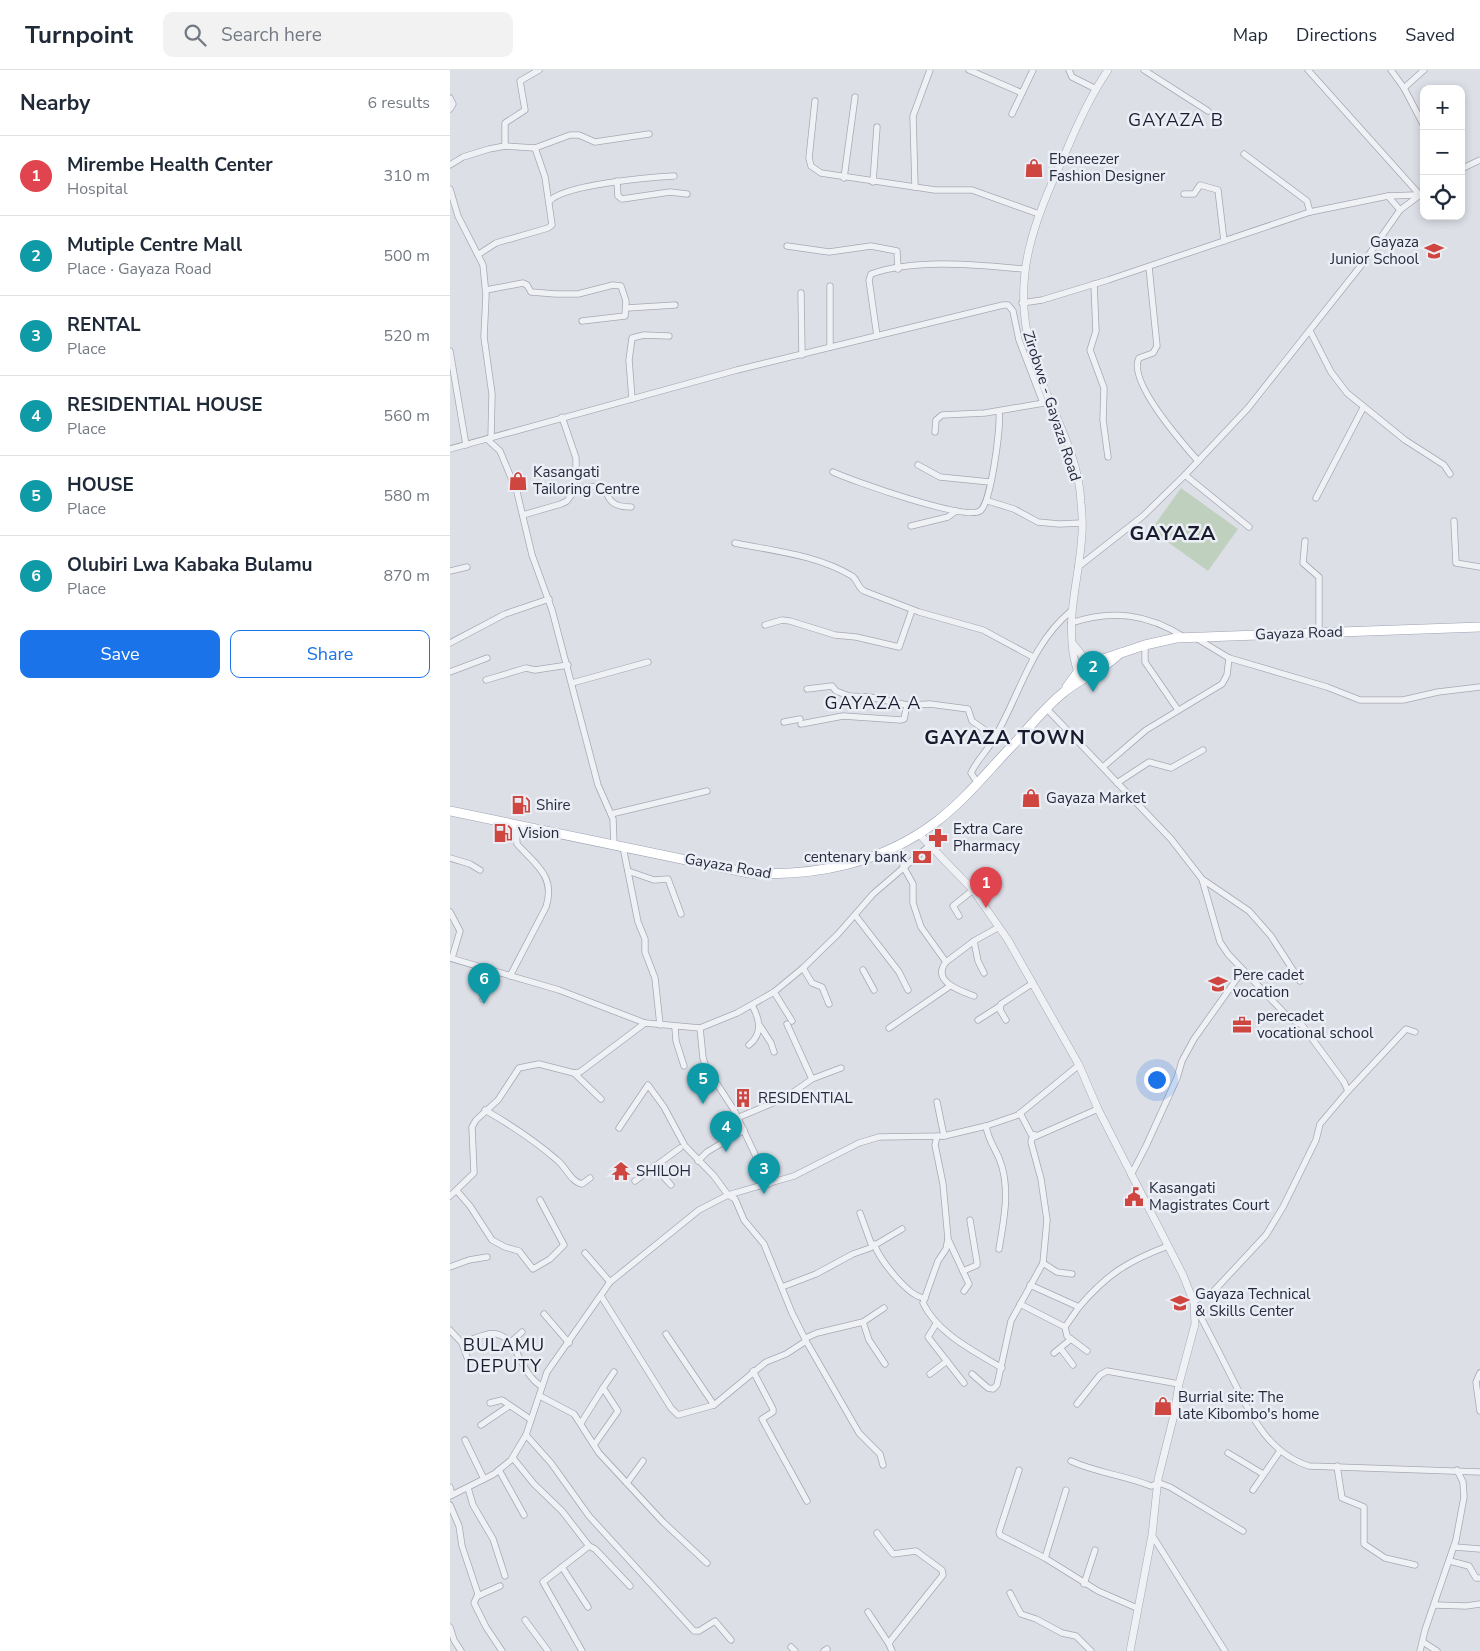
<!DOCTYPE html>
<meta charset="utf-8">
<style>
:root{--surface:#fff;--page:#f2f2f3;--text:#1f2937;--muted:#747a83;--line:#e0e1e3;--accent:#1a73e8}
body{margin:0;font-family:"Nunito Sans",sans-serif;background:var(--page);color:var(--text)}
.controls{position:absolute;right:15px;top:15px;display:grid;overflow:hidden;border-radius:10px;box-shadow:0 2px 8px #0003}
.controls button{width:45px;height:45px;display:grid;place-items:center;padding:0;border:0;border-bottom:1px solid var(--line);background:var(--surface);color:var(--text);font:25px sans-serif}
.you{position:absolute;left:706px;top:1009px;width:18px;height:18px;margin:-12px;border:4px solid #fff;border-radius:50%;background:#1a73e8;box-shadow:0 0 0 8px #1a73e833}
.badge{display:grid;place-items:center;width:32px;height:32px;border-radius:50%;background:var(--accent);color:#fff;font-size:16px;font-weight:700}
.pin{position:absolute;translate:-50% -41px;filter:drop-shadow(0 1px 2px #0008)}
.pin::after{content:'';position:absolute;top:26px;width:18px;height:15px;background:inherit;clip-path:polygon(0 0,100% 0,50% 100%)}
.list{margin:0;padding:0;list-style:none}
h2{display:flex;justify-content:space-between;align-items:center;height:65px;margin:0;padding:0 20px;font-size:21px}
h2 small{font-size:16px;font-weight:400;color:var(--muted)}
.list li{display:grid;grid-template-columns:32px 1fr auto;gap:15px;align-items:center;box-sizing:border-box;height:80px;padding:0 20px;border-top:1px solid var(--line)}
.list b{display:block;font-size:19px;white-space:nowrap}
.list p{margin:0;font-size:16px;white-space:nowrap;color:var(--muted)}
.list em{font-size:16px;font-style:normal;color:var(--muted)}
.actions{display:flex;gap:10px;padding:15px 20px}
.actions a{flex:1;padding:11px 0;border:1px solid var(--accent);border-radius:10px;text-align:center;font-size:18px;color:var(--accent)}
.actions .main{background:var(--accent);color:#fff}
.icon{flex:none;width:28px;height:28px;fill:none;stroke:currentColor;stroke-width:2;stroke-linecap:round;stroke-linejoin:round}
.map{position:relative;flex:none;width:1030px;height:1581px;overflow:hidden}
header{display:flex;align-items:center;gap:30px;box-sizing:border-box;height:70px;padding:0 25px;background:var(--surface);border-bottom:1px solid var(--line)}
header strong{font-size:24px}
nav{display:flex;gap:28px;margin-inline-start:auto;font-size:18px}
.search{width:350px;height:45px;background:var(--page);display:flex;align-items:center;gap:12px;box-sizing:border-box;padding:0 18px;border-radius:10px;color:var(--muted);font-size:19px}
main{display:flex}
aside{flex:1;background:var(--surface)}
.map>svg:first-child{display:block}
.green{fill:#bfd1be}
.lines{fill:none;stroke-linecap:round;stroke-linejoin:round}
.minor-casing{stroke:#a6a9b4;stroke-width:7}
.tertiary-casing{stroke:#a6a9b4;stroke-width:8}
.primary-casing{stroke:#9ca1b3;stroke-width:10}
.minor{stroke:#f0f1f5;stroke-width:5.5}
.tertiary{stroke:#f0f1f5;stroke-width:7}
.primary{stroke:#fff;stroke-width:9}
.labels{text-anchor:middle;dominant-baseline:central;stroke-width:5;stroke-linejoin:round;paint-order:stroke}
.poi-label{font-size:15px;fill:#262a3e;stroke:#eceef5;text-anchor:start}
.street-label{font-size:15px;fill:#262a3e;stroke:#eceef5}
.quarter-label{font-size:18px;letter-spacing:1px;fill:#191c2e;stroke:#eceef5}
.district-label{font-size:20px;font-weight:bold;letter-spacing:1px;fill:#191c2e;stroke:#eceef5}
</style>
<header>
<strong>Turnpoint</strong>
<div class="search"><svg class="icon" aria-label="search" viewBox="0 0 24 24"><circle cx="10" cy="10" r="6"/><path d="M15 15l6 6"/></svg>Search here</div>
<nav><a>Map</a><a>Directions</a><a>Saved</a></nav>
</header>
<main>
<aside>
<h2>Nearby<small>6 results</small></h2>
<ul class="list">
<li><span class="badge" style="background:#e0444e">1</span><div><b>Mirembe Health Center</b><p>Hospital</p></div><em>310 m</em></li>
<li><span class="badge" style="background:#0f9aa8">2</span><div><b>Mutiple Centre Mall</b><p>Place · Gayaza Road</p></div><em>500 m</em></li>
<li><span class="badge" style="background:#0f9aa8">3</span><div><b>RENTAL</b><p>Place</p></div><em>520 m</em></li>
<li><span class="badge" style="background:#0f9aa8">4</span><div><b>RESIDENTIAL HOUSE</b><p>Place</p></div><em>560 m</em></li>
<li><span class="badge" style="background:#0f9aa8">5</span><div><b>HOUSE</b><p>Place</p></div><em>580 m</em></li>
<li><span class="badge" style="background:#0f9aa8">6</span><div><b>Olubiri Lwa Kabaka Bulamu</b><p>Place</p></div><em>870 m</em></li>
</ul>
<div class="actions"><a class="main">Save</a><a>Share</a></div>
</aside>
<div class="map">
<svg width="1030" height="1581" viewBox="0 0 1030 1581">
<rect width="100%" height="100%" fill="#dddfe7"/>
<g class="green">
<path d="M731 418 788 459 758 501 701 460Z"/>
<path d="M284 1045 291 1060 275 1069 268 1052Z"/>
</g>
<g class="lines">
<g class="minor-casing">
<g id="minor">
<path d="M519 0 572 23"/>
<path d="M619 0 622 7 646 19"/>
<path d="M694 0 758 41"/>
<path d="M858 0 970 125"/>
<path d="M941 0 954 18 974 56"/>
<path d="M954 18 974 0"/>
<path d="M0 28 3 34 0 39"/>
<path d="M365 31 359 88 361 96 371 103 485 120H522L589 144"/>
<path d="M562 44 583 0"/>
<path d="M55 76V53L75 40 70 11 89 0"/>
<path d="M794 84 857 131 860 142"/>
<path d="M0 95 13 87 39 79 55 76 85 78 120 65H129L145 72 199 64"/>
<path d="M1011 99 1030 90"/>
<path d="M394 108 405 27"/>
<path d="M167 111 168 126 172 129 220 122 237 124"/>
<path d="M423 112 427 57"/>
<path d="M465 117 463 46 480 0"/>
<path d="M0 119 8 146 33 195 36 225 34 267 42 324 41 368"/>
<path d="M734 124H744L750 115 768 120 774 171"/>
<path d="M938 126 950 140"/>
<path d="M99 132C110 115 202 107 224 106"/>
<path d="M337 176 379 182 421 176 447 181 448 199"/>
<path d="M29 184 46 173 98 158 102 155 95 107 85 78"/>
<path d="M699 197 707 276 703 283 689 288C677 311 733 374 748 391"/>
<path d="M644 214 646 261 640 280 654 318 653 350 658 387"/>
<path d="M36 220 73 213 77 215 81 222 106 224H128L163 215 171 216 176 231 175 246 132 251"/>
<path d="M351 223 352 285"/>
<path d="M572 233 592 230 658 210 860 142 938 126 965 125"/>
<path d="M177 238 225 235"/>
<path d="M860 261 881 302 897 323 955 370 994 395 1000 404"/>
<path d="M427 266 419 210 421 204C466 188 528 195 574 199"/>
<path d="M380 277V216"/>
<path d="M0 281 16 375"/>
<path d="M182 329 179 290 182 268 194 265 219 266"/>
<path d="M112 347 126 388V400"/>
<path d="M485 362 486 350 492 345 535 343 594 333"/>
<path d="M37 369 50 381 67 422 82 485 102 540 148 715 163 749 164 775"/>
<path d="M0 379 287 300 553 235H558L563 241 569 270 592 330 594 333H601"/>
<path d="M468 395 490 407 540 412"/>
<path d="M383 402C403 411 515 451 530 441 541 434 551 356 549 342"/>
<path d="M735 405 799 457"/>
<path d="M866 428 913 338"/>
<path d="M538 431 564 439 588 452 609 454 632 453"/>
<path d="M73 445 111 434 117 431 125 420C132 418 143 415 150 417 161 419 152 437 181 437"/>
<path d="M1004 451 1006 493 1030 497"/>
<path d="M461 456 498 447 506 441"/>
<path d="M855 471 853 493 869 507V562"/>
<path d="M285 473C324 481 367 485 402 506 408 510 407 517 414 521L469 542 533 560 583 587"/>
<path d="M628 497 693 446 735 405 798 338 913 193 950 140 970 125"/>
<path d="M0 501 17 497"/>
<path d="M621 553C662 539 698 544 734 567"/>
<path d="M315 555 332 550 340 551 385 565 406 567 449 577 462 540"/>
<path d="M746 568 779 588 877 617 910 630H953L988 622 1030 617"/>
<path d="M0 573 55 544 99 529"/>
<path d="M695 575V592L728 640"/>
<path d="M0 602 37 588"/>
<path d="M36 610 76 598 85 600 118 595"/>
<path d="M122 613 198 592"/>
<path d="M357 619 382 616 386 621 399 626 420 627 457 635 480 634 518 639 522 651 545 667"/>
<path d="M597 639 721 769 752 809 770 872 778 884 839 948 852 955 894 1012 898 1021 870 1054 866 1070 833 1137 816 1165 761 1224 743 1231"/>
<path d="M334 652 350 649"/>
<path d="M351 654 393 646 451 650 454 649 457 635"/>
<path d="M653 697 696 660 772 614 777 605 779 588"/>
<path d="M527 712 521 703C527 690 538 680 545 667 570 624 581 574 621 541"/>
<path d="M667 713 699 692 721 698 753 680"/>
<path d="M161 744 257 721"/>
<path d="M173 777 188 852 195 869V882L205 908 210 955"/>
<path d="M0 788 20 794 30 800"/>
<path d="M453 796 463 814V833L471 857 496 892C481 911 510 921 524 926"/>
<path d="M178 801 204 810 218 809 231 844"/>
<path d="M752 809 799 841 821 866 850 911"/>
<path d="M0 842 10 861 2 888"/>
<path d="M405 845 449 902 458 920"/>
<path d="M509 846 503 836 523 820"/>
<path d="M524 871 528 891 534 903"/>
<path d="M0 888 109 920 195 953 250 958 287 943 324 922 353 898 388 864 423 824 480 775"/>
<path d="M496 892 524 871 549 857"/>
<path d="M353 898 362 913 372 917 379 934"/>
<path d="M413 900 424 920"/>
<path d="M60 906 96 837C106 806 85 794 67 774L66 756"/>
<path d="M324 922 342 951"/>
<path d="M33 929 42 902"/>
<path d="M528 950 550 936"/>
<path d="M556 950 550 940 551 934 583 913"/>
<path d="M337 954 362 1009 391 998"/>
<path d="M310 956 321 973 324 982"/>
<path d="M225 957 226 971 234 996"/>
<path d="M250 958 253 988 256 997 284 1040 319 1114"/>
<path d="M439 958 500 916"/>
<path d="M299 975C313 963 310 950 302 935"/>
<path d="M124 1003 151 1029"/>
<path d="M898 1021 956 959 965 962"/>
<path d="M487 1032 494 1066"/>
<path d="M35 1040C61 1055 85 1071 107 1090 116 1097 121 1112 132 1114L140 1108"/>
<path d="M570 1043 581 1064 585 1065"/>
<path d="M287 1048 335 1028 362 1009"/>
<path d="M536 1056C538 1069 544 1077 549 1088 561 1117 554 1149 549 1179"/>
<path d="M169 1058 198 1015 214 1037 235 1076 264 1106 278 1125 285 1129 294 1150 314 1174 342 1243 356 1271 409 1363 430 1384 433 1395"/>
<path d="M487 1066 485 1075 493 1114 498 1169 496 1179 488 1191 473 1233C488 1264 524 1281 552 1298"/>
<path d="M248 1091 257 1082 294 1060"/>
<path d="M204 1096 221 1115"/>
<path d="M681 1105 696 1076 727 1008 732 991 744 969 793 900"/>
<path d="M185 1111 230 1078"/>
<path d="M7 1121 20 1136 42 1170 55 1177 69 1181 83 1199 100 1189 114 1175 90 1130"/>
<path d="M0 1126 24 1103 22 1057 26 1050 48 1030 69 998 89 994 124 1003 130 1002 195 953"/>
<path d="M410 1143 422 1176"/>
<path d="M498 1169 519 1214 514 1221"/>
<path d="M424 1174C430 1190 459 1228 475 1228"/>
<path d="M135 1183 160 1212"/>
<path d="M593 1193 607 1202 622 1204"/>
<path d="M0 1197 19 1190 37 1187"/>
<path d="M513 1201 527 1195V1192L520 1150"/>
<path d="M580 1215 629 1237C657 1204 678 1191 718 1176"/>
<path d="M332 1217 366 1204 403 1184 420 1178 452 1159"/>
<path d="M151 1226 221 1338 228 1345 264 1335 316 1292 336 1284 356 1271"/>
<path d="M570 1234 615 1257 629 1237"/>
<path d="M744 1234C756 1257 768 1280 779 1302 798 1339 816 1383 859 1396L1030 1402"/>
<path d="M94 1244 119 1273"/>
<path d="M413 1252 419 1270 435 1294"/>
<path d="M486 1254 478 1267 514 1313"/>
<path d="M615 1257 617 1266 637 1281"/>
<path d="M0 1260 12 1273 17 1287"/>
<path d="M72 1262 62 1271V1274C71 1289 76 1306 91 1316"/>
<path d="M216 1264 264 1335"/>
<path d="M358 1267 367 1263 413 1252 434 1238"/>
<path d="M12 1273C33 1266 45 1255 62 1274"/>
<path d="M611 1279 623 1295"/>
<path d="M604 1283 621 1269"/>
<path d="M303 1301 323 1339V1342L312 1349 357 1431"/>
<path d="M1030 1303 1026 1312 1030 1341"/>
<path d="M480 1304 497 1291"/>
<path d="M522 1304 538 1318 543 1319 547 1315 561 1251 593 1193 597 1150 591 1109 581 1072 582 1068 648 1039"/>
<path d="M90 1326 124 1344 149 1383 213 1452 257 1493"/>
<path d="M40 1333 52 1330 80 1349"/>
<path d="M627 1334 650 1305 657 1301 729 1314"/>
<path d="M131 1353 153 1318"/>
<path d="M31 1355 59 1336"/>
<path d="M76 1365 101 1393 139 1446 244 1561H249L265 1551 281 1570"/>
<path d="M15 1370 34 1409"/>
<path d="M144 1375 168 1341 153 1318 164 1302"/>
<path d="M778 1383 813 1404"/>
<path d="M63 1388 84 1414 112 1441 139 1476 145 1479 180 1516"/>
<path d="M621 1391C647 1403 674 1405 701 1416L709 1413 720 1417 793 1461"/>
<path d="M887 1396 892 1428 914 1437V1474L935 1488 965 1495"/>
<path d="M49 1400 74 1445"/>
<path d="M569 1400 549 1462 550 1465 595 1488 648 1521 687 1538"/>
<path d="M177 1413 193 1391"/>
<path d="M0 1417 2 1425"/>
<path d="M18 1418 23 1435 43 1469 55 1506"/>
<path d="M803 1420 830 1381"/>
<path d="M0 1426 44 1404 61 1390 76 1365 97 1302 160 1212 249 1140 278 1125 344 1106 409 1073 429 1067 494 1066 536 1056 568 1045 629 995"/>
<path d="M0 1435 9 1456 12 1476 28 1524 24 1533 36 1557 52 1581"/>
<path d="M427 1463 443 1484 466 1481 492 1500 493 1505 441 1570 439 1574 442 1581"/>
<path d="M702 1465 775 1581"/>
<path d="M1005 1477 1030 1479"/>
<path d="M595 1488 616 1420"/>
<path d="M1000 1491 1019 1496 1026 1508H1030"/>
<path d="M112 1497 138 1537"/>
<path d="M634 1514 645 1480"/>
<path d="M560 1523 571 1544 586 1549 612 1563 626 1566 641 1581"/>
<path d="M28 1526 50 1516"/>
<path d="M985 1535 1016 1536 1030 1534"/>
<path d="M418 1542 439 1574"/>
<path d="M75 1550 98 1581"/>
<path d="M0 1557 4 1570 11 1581"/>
<path d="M973 1572 987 1581"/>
<path d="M341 1577 345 1581"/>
<path d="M132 1581 93 1512 139 1476"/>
<path d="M374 1581 377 1579"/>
<path d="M970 1581 975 1560 1006 1470 1014 1427 1013 1412 1007 1400"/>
</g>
</g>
<g class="tertiary-casing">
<g id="tertiary">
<path d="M624 575 641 597 643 605"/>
<path d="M630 605C625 598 625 591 623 583 617 538 630 506 632 463 633 453 632 443 631 433 629 380 596 334 582 283 560 209 584 151 615 84 627 55 640 26 658 0"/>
<path d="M469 764 523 820 558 870 629 995 648 1039 733 1205 744 1233 745 1254 729 1314 724 1345 708 1409 702 1465 680 1581"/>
</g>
</g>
<g class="primary-casing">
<g id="primary">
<path d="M617 617 631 598 638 594 695 575 726 568 1030 557"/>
<path d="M0 741 299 803C365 807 432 793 486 752 514 731 537 702 561 677 578 659 595 637 614 622 632 607 654 600 670 583"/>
</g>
</g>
<use href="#minor" class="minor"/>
<use href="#tertiary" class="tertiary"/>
<use href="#primary" class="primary"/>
</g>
<defs>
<g id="shop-bare" transform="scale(1.5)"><path d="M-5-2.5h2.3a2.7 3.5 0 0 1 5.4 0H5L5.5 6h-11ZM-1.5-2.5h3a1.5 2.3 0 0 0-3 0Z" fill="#cf453f" stroke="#eceef5" stroke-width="2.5" paint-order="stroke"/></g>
<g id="school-bare" transform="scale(1.5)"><path d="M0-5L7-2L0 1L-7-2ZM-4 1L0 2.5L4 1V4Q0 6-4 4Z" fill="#cf453f" stroke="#eceef5" stroke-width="2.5" paint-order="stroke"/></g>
<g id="fuel-bare" transform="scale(1.5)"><path d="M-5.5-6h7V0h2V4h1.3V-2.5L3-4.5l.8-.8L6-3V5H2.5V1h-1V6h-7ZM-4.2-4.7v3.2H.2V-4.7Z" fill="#cf453f" stroke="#eceef5" stroke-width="2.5" paint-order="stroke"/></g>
<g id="pharmacy-bare" transform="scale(1.5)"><path d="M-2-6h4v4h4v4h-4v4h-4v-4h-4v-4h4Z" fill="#cf453f" stroke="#eceef5" stroke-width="2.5" paint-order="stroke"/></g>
<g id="bank-bare" transform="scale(1.5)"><path d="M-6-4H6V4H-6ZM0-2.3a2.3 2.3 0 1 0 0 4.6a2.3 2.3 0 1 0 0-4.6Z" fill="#cf453f" stroke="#eceef5" stroke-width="2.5" paint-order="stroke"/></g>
<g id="office-bare" transform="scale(1.5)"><path d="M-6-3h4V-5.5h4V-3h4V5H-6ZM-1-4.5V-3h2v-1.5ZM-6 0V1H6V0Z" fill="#cf453f" stroke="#eceef5" stroke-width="2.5" paint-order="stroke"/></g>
<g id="building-bare" transform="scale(1.5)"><path d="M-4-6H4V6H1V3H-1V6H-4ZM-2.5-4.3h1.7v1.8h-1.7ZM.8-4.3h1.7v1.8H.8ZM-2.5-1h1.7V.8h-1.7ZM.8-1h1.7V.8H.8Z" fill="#cf453f" stroke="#eceef5" stroke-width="2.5" paint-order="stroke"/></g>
<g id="temple-bare" transform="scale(1.5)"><path d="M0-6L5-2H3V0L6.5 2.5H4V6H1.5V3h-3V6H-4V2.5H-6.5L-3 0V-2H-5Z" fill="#cf453f" stroke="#eceef5" stroke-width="2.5" paint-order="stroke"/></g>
<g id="civic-bare" transform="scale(1.5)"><path d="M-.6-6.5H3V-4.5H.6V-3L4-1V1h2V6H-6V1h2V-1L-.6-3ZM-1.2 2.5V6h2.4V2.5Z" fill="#cf453f" stroke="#eceef5" stroke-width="2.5" paint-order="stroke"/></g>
</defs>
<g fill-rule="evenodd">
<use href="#shop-bare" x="584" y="98"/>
<use href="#school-bare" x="984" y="181"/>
<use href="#shop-bare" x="68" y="411"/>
<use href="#shop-bare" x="581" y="728"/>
<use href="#fuel-bare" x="71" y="735"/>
<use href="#fuel-bare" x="53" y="763"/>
<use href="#pharmacy-bare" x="488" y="768"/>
<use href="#bank-bare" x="472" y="787"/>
<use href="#school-bare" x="768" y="914"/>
<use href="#office-bare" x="792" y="955"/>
<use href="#building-bare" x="293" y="1028"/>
<use href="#temple-bare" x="171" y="1101"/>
<use href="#civic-bare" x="684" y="1127"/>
<use href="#school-bare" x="730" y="1233"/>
<use href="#shop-bare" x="713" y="1336"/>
</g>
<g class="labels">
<g class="poi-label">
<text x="599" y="89">Ebeneezer<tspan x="599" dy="17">Fashion Designer</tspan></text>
<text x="969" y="172" text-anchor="end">Gayaza<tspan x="969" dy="17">Junior School</tspan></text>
<text x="83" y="402">Kasangati<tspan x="83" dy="17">Tailoring Centre</tspan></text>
<text x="596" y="728">Gayaza Market</text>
<text x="86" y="735">Shire</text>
<text x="503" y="759">Extra Care<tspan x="503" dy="17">Pharmacy</tspan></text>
<text x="68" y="763">Vision</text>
<text x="457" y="787" text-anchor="end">centenary bank</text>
<text x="783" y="905">Pere cadet<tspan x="783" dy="17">vocation</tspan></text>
<text x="807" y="946">perecadet<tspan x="807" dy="17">vocational school</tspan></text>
<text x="308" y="1028">RESIDENTIAL</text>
<text x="186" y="1101">SHILOH</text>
<text x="699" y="1118">Kasangati<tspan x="699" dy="17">Magistrates Court</tspan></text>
<text x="745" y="1224">Gayaza Technical<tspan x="745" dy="17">&amp; Skills Center</tspan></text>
<text x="728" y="1327">Burrial site: The<tspan x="728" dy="17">late Kibombo's home</tspan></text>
</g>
<g class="street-label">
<text transform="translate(602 336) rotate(72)">Zirobwe - Gayaza Road</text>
<text transform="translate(849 563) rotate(-2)">Gayaza Road</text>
<text transform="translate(278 796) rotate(10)">Gayaza Road</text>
</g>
<g class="quarter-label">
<text x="726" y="50">GAYAZA B</text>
<text x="423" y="633">GAYAZA A</text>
<text x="54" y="1275">BULAMU<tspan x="54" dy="21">DEPUTY</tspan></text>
</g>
<g class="district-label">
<text x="723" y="463">GAYAZA</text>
<text x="555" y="667">GAYAZA TOWN</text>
</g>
</g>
</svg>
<div class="controls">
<button>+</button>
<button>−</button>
<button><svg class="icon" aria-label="locate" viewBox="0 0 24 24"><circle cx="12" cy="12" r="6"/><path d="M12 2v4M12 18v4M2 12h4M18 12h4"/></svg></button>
</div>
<div class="you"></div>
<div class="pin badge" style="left:536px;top:838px;background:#e0444e">1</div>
<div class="pin badge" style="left:643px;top:622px;background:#0f9aa8">2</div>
<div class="pin badge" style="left:314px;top:1124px;background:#0f9aa8">3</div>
<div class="pin badge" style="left:276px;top:1082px;background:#0f9aa8">4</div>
<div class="pin badge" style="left:253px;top:1034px;background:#0f9aa8">5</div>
<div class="pin badge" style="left:34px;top:934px;background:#0f9aa8">6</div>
</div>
</main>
